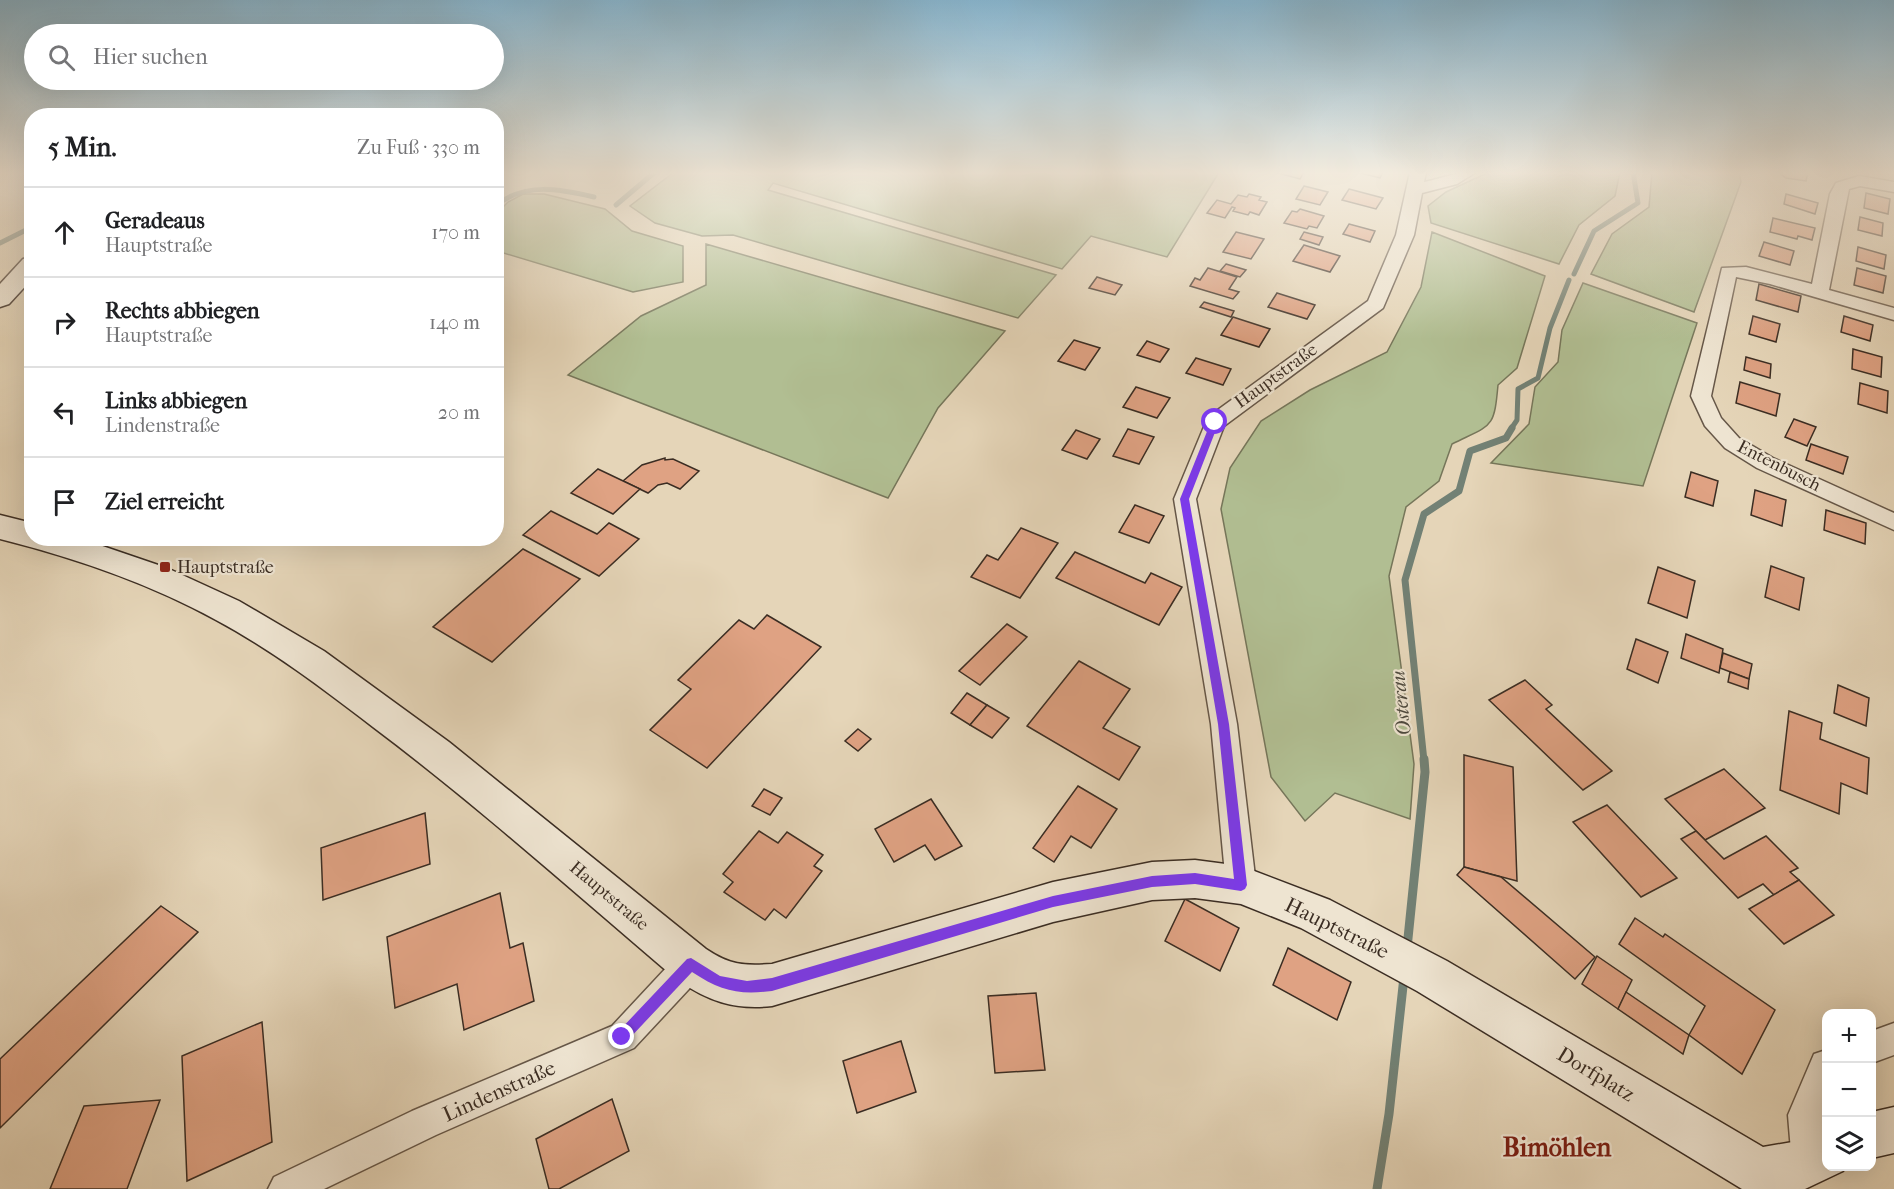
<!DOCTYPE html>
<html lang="de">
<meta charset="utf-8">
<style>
:root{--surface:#fff;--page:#f6f6f6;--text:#202124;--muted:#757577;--line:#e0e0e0}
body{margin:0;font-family:"IM FELL French Canon",serif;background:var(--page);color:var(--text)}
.controls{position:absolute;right:18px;bottom:18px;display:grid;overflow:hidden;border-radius:12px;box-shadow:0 6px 24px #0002}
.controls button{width:54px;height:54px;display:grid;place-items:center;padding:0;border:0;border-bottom:2px solid var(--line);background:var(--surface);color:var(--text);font:30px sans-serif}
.stop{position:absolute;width:18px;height:18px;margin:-14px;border:4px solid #7c3aed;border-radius:50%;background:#fff}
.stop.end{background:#7c3aed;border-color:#fff;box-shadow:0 2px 6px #0008}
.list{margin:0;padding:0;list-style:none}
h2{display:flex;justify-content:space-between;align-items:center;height:78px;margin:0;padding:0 24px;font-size:26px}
h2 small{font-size:20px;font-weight:400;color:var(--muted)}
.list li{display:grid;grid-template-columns:39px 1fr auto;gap:18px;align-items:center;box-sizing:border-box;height:90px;padding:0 24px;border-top:2px solid var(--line)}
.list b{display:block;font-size:22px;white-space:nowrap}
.list p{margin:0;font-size:20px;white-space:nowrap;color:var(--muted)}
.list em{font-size:20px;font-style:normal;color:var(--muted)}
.icon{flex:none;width:33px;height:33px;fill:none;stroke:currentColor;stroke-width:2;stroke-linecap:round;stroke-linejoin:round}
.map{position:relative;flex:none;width:1894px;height:1189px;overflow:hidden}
.search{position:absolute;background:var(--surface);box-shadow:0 6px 24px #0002;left:24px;top:24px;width:480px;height:66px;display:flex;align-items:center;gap:15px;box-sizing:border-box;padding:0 21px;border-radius:33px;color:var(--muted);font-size:22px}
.panel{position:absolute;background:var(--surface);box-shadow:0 6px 24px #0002;left:24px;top:108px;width:480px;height:438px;border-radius:24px}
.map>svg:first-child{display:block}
.green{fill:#b1be92;stroke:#76765a;stroke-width:1.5}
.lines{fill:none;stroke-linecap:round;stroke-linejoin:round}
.stream-far2{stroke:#728175;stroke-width:5}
.stream-far1{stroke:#728175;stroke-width:7}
.stream{stroke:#728175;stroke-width:9}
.building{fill:#dfa283;stroke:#3b2d23;stroke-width:1.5}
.street-casing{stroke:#665748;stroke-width:3}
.secondary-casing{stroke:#3b2d23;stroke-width:3}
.street{fill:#eee4d1;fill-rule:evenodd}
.secondary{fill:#eee4d1;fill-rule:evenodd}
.route{fill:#7c3aed}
.poi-dot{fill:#8f2418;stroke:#eee4d1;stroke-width:2}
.labels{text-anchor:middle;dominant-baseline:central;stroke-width:4.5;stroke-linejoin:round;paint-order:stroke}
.street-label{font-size:18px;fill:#3b2d23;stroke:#eee4d1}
.poi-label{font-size:18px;fill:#3b2d23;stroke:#eee4d1;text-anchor:start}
.water-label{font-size:20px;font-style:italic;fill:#4d493e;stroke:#eee4d1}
.near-street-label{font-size:21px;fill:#3b2d23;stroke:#eee4d1}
.near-quarter-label{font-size:26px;font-weight:bold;fill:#7a1f14;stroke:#eee4d1}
</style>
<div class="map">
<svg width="1894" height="1189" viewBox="0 0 1894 1189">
<rect width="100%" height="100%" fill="#e5d5b8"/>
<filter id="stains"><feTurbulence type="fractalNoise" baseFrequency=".00333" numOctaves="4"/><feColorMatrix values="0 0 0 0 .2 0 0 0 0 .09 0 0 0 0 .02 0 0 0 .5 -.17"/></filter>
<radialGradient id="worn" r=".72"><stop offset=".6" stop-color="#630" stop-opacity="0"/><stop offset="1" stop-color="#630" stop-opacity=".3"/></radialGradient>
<g class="green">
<path d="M674 172H1211L1218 174 1167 257 1091 236 1062 269 773 183 768 190 1056 275 1018 318 733 235 702 236 655 223 630 206Z"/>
<path d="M1489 172H1620L1615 196 1579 225 1559 264 1431 223 1428 206 1446 192Z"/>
<path d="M1652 172H1739L1741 182 1694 312 1591 274 1612 234 1649 207Z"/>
<path d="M523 194H544L605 209 632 231 683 246V282L633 292 497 251V213L508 202Z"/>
<path d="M1432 232 1545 276 1517 368 1498 385C1494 430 1492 424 1452 444L1439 481 1406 507 1389 576 1414 764 1410 819 1335 793 1305 821 1271 777 1221 509 1230 468 1261 421 1310 390 1387 352 1421 287Z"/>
<path d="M706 244 1005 331 938 408 888 498 568 375 641 316 706 285Z"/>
<path d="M1583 283 1697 323 1643 486 1491 463 1529 424 1535 387 1558 362 1562 330Z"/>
</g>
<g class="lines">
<g class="stream-far2">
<path d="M496 205C527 182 559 189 594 197"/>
<path d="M616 205 655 172"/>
<path d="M0 243 32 227"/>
<path d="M1574 274 1594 231 1638 203 1633 172"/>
<path d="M1511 429 1517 420 1518 389 1538 378 1550 328 1569 280"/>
</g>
<path class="stream-far1" d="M1424 761 1405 580 1424 514 1459 491 1470 451 1506 438 1512 428"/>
<g class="stream">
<path d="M1407 948 1425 772 1424 759"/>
<path d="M1377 1189 1389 1114 1404 977"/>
</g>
</g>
<g class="building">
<path d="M1274 172H1304L1300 179Z"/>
<path d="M1356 172H1383L1380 178Z"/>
<path d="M1778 172H1808L1806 181 1786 178Z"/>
<path d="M1304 186 1328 192 1320 205 1296 199Z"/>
<path d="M1349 189 1383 198 1376 209 1342 200Z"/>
<path d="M1866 193 1890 199 1888 214 1864 208Z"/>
<path d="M1249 194 1261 197 1259 200 1267 202 1259 215 1250 212 1248 215 1233 211 1235 208 1232 207 1225 218 1207 213 1217 200 1231 204 1238 195 1247 197Z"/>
<path d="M1786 194 1818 203 1815 214 1784 204Z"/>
<path d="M1300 209 1324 216 1317 228 1309 226 1307 229 1284 223 1292 211 1297 212Z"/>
<path d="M1860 217 1883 223 1882 236 1858 230Z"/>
<path d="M1773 218 1815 228 1812 240 1798 236 1797 239 1770 232Z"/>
<path d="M1349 224 1375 231 1370 242 1343 234Z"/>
<path d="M1236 232 1264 239 1251 259 1223 252Z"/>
<path d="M1304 232 1323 237 1319 245 1300 239Z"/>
<path d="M1764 242 1794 251 1790 265 1759 256Z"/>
<path d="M1304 245 1340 256 1330 272 1293 261Z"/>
<path d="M1858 247 1886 255 1884 269 1856 261Z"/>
<path d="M1226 264 1246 270 1240 277 1220 271Z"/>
<path d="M1208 268 1237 277 1229 289 1239 292 1233 299 1190 286 1195 278 1200 280Z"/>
<path d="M1857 268 1886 276 1883 293 1854 285Z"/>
<path d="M1097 277 1122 285 1115 295 1089 288Z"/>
<path d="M1759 284 1801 296 1798 312 1756 300Z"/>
<path d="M1277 293 1315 305 1307 319 1268 307Z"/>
<path d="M1204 302 1234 311 1231 317 1200 307Z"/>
<path d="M1753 316 1780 324 1776 342 1749 334Z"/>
<path d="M1844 316 1873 325 1870 341 1841 332Z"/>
<path d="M1233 317 1270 329 1259 347 1221 335Z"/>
<path d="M1074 340 1100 348 1085 370 1058 361Z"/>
<path d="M1147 341 1169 349 1160 362 1137 355Z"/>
<path d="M1853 349 1882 357 1881 377 1852 369Z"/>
<path d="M1746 357 1771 364 1770 378 1744 370Z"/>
<path d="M1196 358 1231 369 1223 385 1186 373Z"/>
<path d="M1740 382 1780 394 1776 416 1736 403Z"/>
<path d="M1860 383 1888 391 1887 413 1858 404Z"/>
<path d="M1136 387 1170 398 1157 418 1123 407Z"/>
<path d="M1794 419 1816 427 1807 446 1785 437Z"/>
<path d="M1128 429 1154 437 1139 464 1113 456Z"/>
<path d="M1076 430 1100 439 1087 459 1062 450Z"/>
<path d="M1811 444 1848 457 1843 474 1806 460Z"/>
<path d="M665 458V460L673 459 699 471 680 489 667 483 658 485 648 493 623 481 642 465Z"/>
<path d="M598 469 640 489 613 514 571 493Z"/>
<path d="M1691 472 1718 481 1713 506 1685 497Z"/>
<path d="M1755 490 1786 500 1782 526 1751 515Z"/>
<path d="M1135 505 1164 516 1149 543 1119 532Z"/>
<path d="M1826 510 1866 523 1865 544 1824 530Z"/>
<path d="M551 511 597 534 609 523 639 539 599 576 523 535Z"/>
<path d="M1021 528 1058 543 1020 598 971 577 987 555 998 560Z"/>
<path d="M523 549 580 579 492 662 433 627Z"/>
<path d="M1075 552 1145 583 1151 573 1182 587 1159 625 1056 578Z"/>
<path d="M1771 566 1804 578 1799 610 1765 597Z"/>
<path d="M1658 567 1695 581 1687 618 1648 603Z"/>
<path d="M767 615 821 647 707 768 650 730 691 689 678 680 739 620 754 629Z"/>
<path d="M1007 624 1027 637 980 685 959 671Z"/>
<path d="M1686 634 1723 649 1719 673 1681 658Z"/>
<path d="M1636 639 1668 652 1658 683 1627 669Z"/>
<path d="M1723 653 1752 664 1749 679 1720 668Z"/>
<path d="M1079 661 1130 689 1103 728 1140 747 1119 780 1027 726Z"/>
<path d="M1730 672 1749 679 1748 689 1728 682Z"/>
<path d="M1525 680 1552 705 1546 709 1612 771 1583 790 1489 700Z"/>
<path d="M1838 685 1869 698 1866 726 1834 713Z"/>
<path d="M967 693 987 705 970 725 951 713Z"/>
<path d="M987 705 1009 718 992 738 970 725Z"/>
<path d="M1789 711 1822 723 1820 739 1869 758 1867 794 1841 783 1839 814 1780 790Z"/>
<path d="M858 729 871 739 858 751 845 741Z"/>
<path d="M1464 755 1513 767 1517 881 1464 867Z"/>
<path d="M1724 769 1765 808 1705 840 1665 799Z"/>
<path d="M1078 786 1117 809 1091 848 1071 836 1054 862 1033 848Z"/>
<path d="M764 789 782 798 770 815 752 806Z"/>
<path d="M931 799 962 846 935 860 925 845 894 862 875 829Z"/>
<path d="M1607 805 1677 878 1641 897 1573 822Z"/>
<path d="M425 813 430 864 323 900 321 848Z"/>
<path d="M759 831 778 843 787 832 823 855 814 866 822 871 786 918 774 909 765 920 724 892 733 882 723 874Z"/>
<path d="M1696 831 1724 859 1766 836 1798 868 1790 872 1799 880 1774 895 1763 884 1738 898 1681 839Z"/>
<path d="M1464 867 1501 877 1595 957 1575 979 1457 875Z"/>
<path d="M1799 880 1834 915 1784 944 1749 909Z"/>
<path d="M500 893 510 948 523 943 534 1001 464 1030 457 984 395 1008 387 937Z"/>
<path d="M1185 899 1239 928 1220 971 1165 941Z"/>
<path d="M161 906 198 932 0 1128V1059Z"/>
<path d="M1635 918 1663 937 1665 934 1775 1010 1742 1074 1689 1035 1705 1006 1619 944Z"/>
<path d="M1288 948 1351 982 1337 1020 1273 985Z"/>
<path d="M1597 956 1632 980 1618 1009 1582 984Z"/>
<path d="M1626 992 1689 1035 1683 1054 1618 1009Z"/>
<path d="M1036 993 1045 1070 995 1073 988 996Z"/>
<path d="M262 1022 272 1142 187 1181 182 1056Z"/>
<path d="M901 1041 916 1092 857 1113 843 1061Z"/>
<path d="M612 1099 629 1151 559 1189H549L536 1139Z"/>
<path d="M160 1100 127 1189H50L84 1106Z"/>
</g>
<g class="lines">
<g class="street-casing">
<g id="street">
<path d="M1410 172H1426L1424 182C1444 178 1455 172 1476 172L1457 184 1422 193 1414 235 1383 308 1224 426 1196 499 1237 724 1256 885 1251 895 1241 899 1231 895 1226 885 1211 724 1174 499 1208 417 1368 301 1396 235Z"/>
<path d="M1859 176 1894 182V192L1860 186 1849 189 1829 290 1894 308V320L1770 284 1736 277 1711 396 1721 418 1739 438 1773 458 1894 513V530L1757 468 1725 448 1705 426 1691 396 1722 268 1746 267 1812 284 1830 194 1836 183Z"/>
<path d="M691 949 702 953 706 964 702 975 634 1048 436 1135 324 1189H268L274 1177 412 1111 612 1026 680 953Z"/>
<path d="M1894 1023V1055L1872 1063V1031Z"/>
<path d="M1826 1050V1104L1822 1115 1826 1163 1821 1175 1809 1180 1797 1175 1792 1163 1788 1115 1814 1054Z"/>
</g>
</g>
<g class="secondary-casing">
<g id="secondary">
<path d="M32 257V279L9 304 0 307V284L23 259Z"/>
<path d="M0 515 32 523V538H79L167 568 239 601 324 651 449 742 706 949C730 965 743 966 772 964L1053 882 1152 862 1195 860 1241 866 1330 900 1447 961 1763 1147 1804 1140 1826 1131V1166H1844L1843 1171 1805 1189H1742L1417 991 1301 928 1241 904 1195 898 1152 900 1053 922 772 1006C733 1010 708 1001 676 979 576 894 478 806 373 727 322 688 272 650 216 620 151 584 72 557 0 539Z"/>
<path d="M1894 1107V1153L1872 1158V1112Z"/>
</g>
</g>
<use href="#street" class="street"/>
<use href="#secondary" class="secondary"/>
</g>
<linearGradient id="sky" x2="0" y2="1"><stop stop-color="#87b6d0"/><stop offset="0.51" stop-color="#f3ecdf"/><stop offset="1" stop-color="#f3ecdf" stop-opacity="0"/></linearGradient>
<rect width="1894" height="339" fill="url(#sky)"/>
<path class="route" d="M1212 419 1219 422 1189 499 1229 724 1247 885 1245 889 1241 891 1195 884 1152 887 1053 907 772 991C738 995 721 991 692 972L627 1041 622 1043 618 1041 616 1037 618 1032 687 959 691 958 720 976 747 981 772 978 1053 896 1152 876 1195 873 1234 879 1218 724 1180 499Z"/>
<rect class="poi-dot" x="159" y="561" width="12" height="12" rx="3"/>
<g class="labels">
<g class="street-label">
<text transform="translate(1276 376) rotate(-36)">Hauptstraße</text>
<text transform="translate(1779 466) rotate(27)">Entenbusch</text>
<text transform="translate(609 896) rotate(40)">Hauptstraße</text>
</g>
<g class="poi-label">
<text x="177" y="567">Hauptstraße</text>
</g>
<g class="water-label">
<text transform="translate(1401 703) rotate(-96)">Osterau</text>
</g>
<g class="near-street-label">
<text transform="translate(1337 928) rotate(26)">Hauptstraße</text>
<text transform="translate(1596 1074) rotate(31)">Dorfplatz</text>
<text transform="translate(499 1091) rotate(-24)">Lindenstraße</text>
</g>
<g class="near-quarter-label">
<text x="1557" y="1147">Bimöhlen</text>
</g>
</g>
<rect width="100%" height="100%" filter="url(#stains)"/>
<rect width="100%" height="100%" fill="url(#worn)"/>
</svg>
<div class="controls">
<button>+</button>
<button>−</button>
<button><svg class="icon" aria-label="layers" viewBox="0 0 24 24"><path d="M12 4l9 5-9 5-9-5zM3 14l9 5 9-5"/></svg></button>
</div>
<div class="stop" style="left:1215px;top:422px"></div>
<div class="stop end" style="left:622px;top:1037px"></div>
<div class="search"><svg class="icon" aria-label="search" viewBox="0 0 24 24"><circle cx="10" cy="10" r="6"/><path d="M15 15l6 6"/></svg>Hier suchen</div>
<section class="panel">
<h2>5 Min.<small>Zu Fuß · 330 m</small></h2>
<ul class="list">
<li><svg class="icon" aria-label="ahead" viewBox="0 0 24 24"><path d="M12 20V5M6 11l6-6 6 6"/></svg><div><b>Geradeaus</b><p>Hauptstraße</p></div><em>170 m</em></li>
<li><svg class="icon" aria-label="right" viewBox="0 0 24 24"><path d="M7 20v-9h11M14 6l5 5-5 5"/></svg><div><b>Rechts abbiegen</b><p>Hauptstraße</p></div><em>140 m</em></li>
<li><svg class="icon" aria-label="left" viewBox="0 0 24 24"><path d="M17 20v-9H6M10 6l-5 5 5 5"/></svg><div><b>Links abbiegen</b><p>Lindenstraße</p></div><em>20 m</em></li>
<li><svg class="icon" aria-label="arrive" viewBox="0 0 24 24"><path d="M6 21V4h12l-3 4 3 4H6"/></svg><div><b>Ziel erreicht</b></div></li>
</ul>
</section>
</div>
